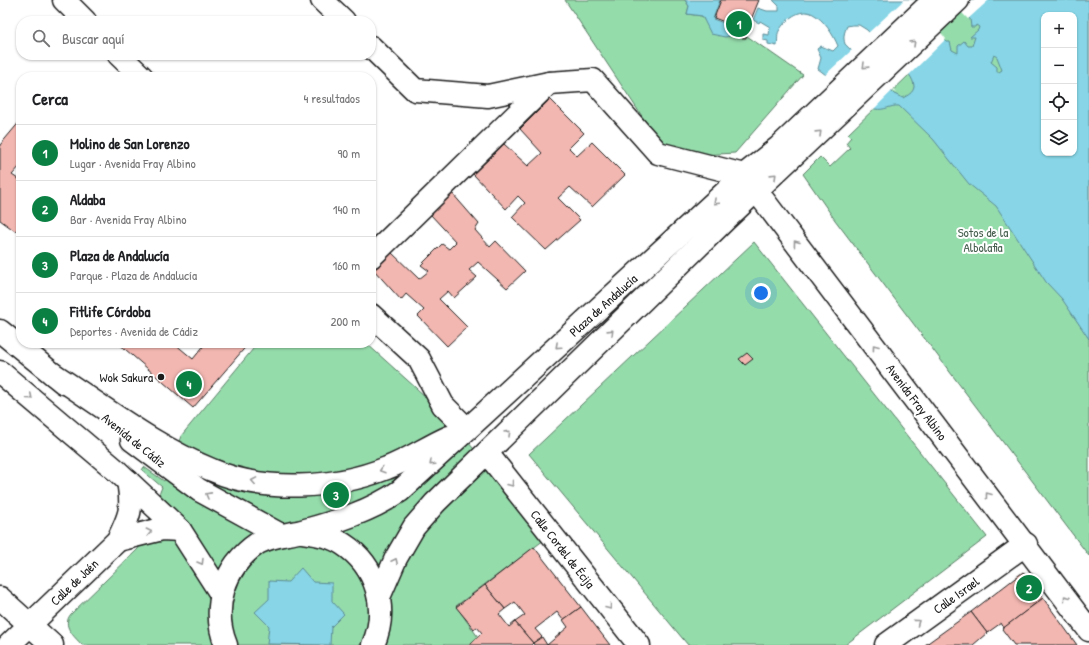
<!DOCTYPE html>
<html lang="es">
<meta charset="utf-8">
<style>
:root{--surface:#fff;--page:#f6f6f6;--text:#202124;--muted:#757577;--line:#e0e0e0;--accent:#0b8043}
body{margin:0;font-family:"Patrick Hand",sans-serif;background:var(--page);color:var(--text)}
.controls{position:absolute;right:12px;top:12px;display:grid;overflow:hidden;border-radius:8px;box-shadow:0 1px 3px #0004}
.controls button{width:36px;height:36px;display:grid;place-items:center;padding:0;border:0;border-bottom:1px solid var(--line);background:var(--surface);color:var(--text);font:20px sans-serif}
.you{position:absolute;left:761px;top:293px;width:14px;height:14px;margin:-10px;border:3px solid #fff;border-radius:50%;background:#1a73e8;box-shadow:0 0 0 6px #1a73e833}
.badge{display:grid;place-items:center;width:26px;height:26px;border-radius:50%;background:var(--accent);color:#fff;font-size:13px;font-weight:700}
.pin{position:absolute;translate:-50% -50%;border:2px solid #fff;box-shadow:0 1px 4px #0006}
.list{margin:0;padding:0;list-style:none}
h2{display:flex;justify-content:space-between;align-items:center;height:52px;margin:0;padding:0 16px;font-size:17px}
h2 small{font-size:13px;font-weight:400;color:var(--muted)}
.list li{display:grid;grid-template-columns:26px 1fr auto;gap:12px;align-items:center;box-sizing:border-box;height:56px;padding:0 16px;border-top:1px solid var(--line)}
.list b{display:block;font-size:15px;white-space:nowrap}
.list p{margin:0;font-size:13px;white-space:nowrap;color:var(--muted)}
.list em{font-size:13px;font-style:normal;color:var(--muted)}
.icon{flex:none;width:22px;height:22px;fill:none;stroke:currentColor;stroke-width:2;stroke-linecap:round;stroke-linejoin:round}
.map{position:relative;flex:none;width:1089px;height:645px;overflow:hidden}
.search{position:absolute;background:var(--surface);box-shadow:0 1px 3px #0004;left:16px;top:16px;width:360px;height:44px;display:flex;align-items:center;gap:10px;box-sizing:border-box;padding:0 14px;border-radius:16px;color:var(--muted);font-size:15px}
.panel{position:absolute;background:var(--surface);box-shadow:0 1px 3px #0004;left:16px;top:72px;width:360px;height:276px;border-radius:16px}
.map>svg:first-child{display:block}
.green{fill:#95dcab;stroke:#587c64;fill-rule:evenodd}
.water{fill:#87d5e6;stroke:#5c8b95;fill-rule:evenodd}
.pier{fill:#fff}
.building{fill:#f3b7b1;stroke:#1c1c1c}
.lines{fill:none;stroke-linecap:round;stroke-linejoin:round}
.minor-casing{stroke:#1c1c1c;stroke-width:25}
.major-casing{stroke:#1c1c1c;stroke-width:25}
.minor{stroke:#fff;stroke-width:22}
.major{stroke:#fff;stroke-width:22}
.oneway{stroke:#999}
.poi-dot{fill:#1c1c1c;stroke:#fff;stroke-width:1.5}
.labels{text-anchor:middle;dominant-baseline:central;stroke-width:4;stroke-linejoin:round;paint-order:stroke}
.park-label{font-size:13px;fill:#465f4e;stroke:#fff}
.street-label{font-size:13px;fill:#1c1c1c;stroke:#fff}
.poi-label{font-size:13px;fill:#1c1c1c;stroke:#fff;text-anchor:end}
</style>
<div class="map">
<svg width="1089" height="645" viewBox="0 0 1089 645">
<rect width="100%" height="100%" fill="#fff"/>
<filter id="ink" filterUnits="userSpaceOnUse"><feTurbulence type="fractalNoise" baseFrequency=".025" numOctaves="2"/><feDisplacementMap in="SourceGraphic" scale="8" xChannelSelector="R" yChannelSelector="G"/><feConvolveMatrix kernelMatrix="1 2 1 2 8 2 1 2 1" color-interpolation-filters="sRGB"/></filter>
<g filter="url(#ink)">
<g class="green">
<path d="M565 0H685L689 6 687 14 702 16 704 20 731 36 734 27 803 75 735 153 669 157Z"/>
<path d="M912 0H1089V556L835 220 803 174 820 157 830 167 850 148 846 143 851 137 848 134 944 41ZM1044 15H1074V153H1044Z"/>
<path d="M754 242 987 537 845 645H688L529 454Z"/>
<path d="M258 343H366L436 406 504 483 548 537 456 606 478 637 469 645H82C74 636 61 626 71 614L138 549 162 487 142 470 144 467 164 481 181 436Z"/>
</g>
<g class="water">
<path d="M685 0H720L713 19 734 27 731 36 725 37 711 34 702 16 687 14 689 6Z"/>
<path d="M773 0H912L946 42H950L952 50 958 53V46L964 41 968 46H972L975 37H970L978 30 979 27 976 25 975 27H971L970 19 951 0H1089V339L1062 299 1046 282 996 206 969 184 933 139 899 106C890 105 885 111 875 109 866 107 828 76 818 69L821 58 817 49 821 46 833 51 838 46C833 34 824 20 813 14 800 7 785 20 779 31 777 34 778 41 777 46L768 44V41L763 40V34L769 35 770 27 760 21 759 23 753 20 758 8 767 11H779V6ZM1044 15H1074V153H1044ZM853 25H859L867 30C877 42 915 72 914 87 913 93 908 95 903 98L894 94 845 44C843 37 844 33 847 26ZM994 55 997 57 1002 70 999 72H997V67L991 62Z"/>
<path d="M301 568 313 582 332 583V601L344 614 331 627 330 645 267 644 269 626 255 612 269 599V581L288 582Z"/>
</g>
<g class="pier">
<path d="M904 0H915L946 39 908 76 875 45 867 34Z"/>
<path d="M949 0H989L968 19Z"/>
<path d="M853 49 896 93 892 91 873 110 824 76Z"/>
</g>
<g class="building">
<path d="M721 0H759L746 32V38H742L743 29 714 18Z"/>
<path d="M550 99 584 133 569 148 577 156 592 142 625 175 592 207 570 187 558 198 580 220 546 250 512 217 525 203 518 196 506 209 473 174 504 144 528 166 542 153 520 129Z"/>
<path d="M21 120V165L12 175 21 181V225L15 231 0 220V145Z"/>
<path d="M452 193 479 224 475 230 490 247 496 241 525 271 507 288 478 262 469 270 477 277 454 298 448 291 439 299 467 327 447 346 418 316 424 310 406 294 401 300 373 269 391 252 419 279 429 271 421 265 442 244 449 249 456 242 430 214Z"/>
<path d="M118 343H174L193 359 206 343H249L193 408Z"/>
<path d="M747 353 753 359 745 365 739 359Z"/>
<path d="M534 547 581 607 563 620 557 612 535 629 542 637 533 643 515 622 525 615 515 602 505 609 485 585Z"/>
<path d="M1023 572 1043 598 1004 628 1001 623 987 633 971 612Z"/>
<path d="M485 585 505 609 499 614 509 627 515 622 533 643 531 645H469L482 633 477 627 474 629 456 607Z"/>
<path d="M1043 598 1077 645H1014L1002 629Z"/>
<path d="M581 607 610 645H534L533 643 542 637 547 645 568 627 563 620Z"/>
<path d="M971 612 987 633 973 645H925Z"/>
</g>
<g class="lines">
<g class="minor-casing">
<g id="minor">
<path d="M64 0 85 21"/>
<path d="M322 0 344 21"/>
<path d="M371 47 415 90 488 96 549 83 593 80 658 153 744 175"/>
<path d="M119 55 142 77"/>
<path d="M371 257 549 83"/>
<path d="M371 315 419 359 443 405 467 429"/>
<path d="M487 453 639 645"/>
<path d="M118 540C130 515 133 509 128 481"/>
<path d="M0 598 52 645"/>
<path d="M9 645 118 540 162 529 180 530"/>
<path d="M886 645 1026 544"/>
</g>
</g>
<g class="major-casing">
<g id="major">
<path d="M749 181 1089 630"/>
<path d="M0 331 64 383"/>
<path d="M0 372 117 471 180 530 221 594"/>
<path d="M53 374C104 407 155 447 212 470 265 493 334 489 387 468 409 460 428 446 449 437"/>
<path d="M132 440 199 490 279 534"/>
<path d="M302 532C316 534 331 536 343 544 377 566 389 609 373 645"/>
<path d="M379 597 396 558 414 527 435 503 725 220 958 0"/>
<path d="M226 645C211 608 224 566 258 543 272 535 287 535 302 531 336 522 371 511 400 491L744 175 779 147 934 0"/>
</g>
</g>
<use href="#minor" class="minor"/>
<use href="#major" class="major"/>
</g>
<defs><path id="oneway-chevron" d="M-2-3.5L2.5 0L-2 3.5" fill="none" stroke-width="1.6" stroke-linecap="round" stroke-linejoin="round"/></defs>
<g class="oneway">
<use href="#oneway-chevron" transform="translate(913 43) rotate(-44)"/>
<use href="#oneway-chevron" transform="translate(865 66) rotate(136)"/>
<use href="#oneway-chevron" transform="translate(819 133) rotate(-44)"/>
<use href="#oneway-chevron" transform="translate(774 176) rotate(-44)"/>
<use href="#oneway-chevron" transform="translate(716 202) rotate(137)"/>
<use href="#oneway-chevron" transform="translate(796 243) rotate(-127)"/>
<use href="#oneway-chevron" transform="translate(611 332) rotate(-44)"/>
<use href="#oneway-chevron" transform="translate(558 346) rotate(138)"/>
<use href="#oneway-chevron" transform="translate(875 347) rotate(-127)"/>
<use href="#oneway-chevron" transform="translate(30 397) rotate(40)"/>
<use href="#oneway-chevron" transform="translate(508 433) rotate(-44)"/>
<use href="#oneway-chevron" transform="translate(432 463) rotate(138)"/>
<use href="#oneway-chevron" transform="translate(382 470) rotate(162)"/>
<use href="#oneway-chevron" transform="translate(254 481) rotate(-170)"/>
<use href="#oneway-chevron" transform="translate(511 484) rotate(52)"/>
<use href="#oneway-chevron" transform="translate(208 495) rotate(-151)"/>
<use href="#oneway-chevron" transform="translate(988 495) rotate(-127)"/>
<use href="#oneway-chevron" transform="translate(149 532) rotate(-12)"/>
<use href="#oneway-chevron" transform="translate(395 561) rotate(-64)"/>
<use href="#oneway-chevron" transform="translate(201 562) rotate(59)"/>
<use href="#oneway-chevron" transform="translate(1066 598) rotate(-127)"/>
<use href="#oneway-chevron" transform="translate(609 607) rotate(52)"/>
<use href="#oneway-chevron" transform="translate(917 622) rotate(-36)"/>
</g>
</g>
<circle class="poi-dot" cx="161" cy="377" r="4"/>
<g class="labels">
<g class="park-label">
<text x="983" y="232">Sotos de la<tspan x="983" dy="15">Albolafia</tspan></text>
</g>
<g class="street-label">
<text transform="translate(603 305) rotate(-42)">Plaza de Andalucía</text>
<text transform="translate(917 402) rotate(53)">Avenida Fray Albino</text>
<text transform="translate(134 440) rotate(39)">Avenida de Cádiz</text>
<text transform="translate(563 549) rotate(52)">Calle Cordel de Écija</text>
<text transform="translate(74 582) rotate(-44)">Calle de Jaén</text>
<text transform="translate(956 595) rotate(-36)">Calle Israel</text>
</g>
<g class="poi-label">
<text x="153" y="377">Wok Sakura</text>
</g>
</g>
</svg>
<div class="controls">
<button>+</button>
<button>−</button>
<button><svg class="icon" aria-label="locate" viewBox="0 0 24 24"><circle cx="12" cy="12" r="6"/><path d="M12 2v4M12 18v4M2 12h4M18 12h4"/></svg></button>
<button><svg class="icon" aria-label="layers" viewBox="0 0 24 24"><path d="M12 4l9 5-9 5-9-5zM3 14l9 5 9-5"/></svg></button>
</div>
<div class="you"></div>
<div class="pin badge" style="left:739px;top:24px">1</div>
<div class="pin badge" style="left:1029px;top:588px">2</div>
<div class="pin badge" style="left:336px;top:495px">3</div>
<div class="pin badge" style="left:189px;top:384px">4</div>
<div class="search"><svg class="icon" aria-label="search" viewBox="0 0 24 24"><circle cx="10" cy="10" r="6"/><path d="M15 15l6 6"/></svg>Buscar aquí</div>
<section class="panel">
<h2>Cerca<small>4 resultados</small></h2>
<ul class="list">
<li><span class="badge">1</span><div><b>Molino de San Lorenzo</b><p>Lugar · Avenida Fray Albino</p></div><em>90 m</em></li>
<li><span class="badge">2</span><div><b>Aldaba</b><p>Bar · Avenida Fray Albino</p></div><em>140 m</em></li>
<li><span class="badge">3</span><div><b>Plaza de Andalucía</b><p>Parque · Plaza de Andalucía</p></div><em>160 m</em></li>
<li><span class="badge">4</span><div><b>Fitlife Córdoba</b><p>Deportes · Avenida de Cádiz</p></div><em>200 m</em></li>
</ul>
</section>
</div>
